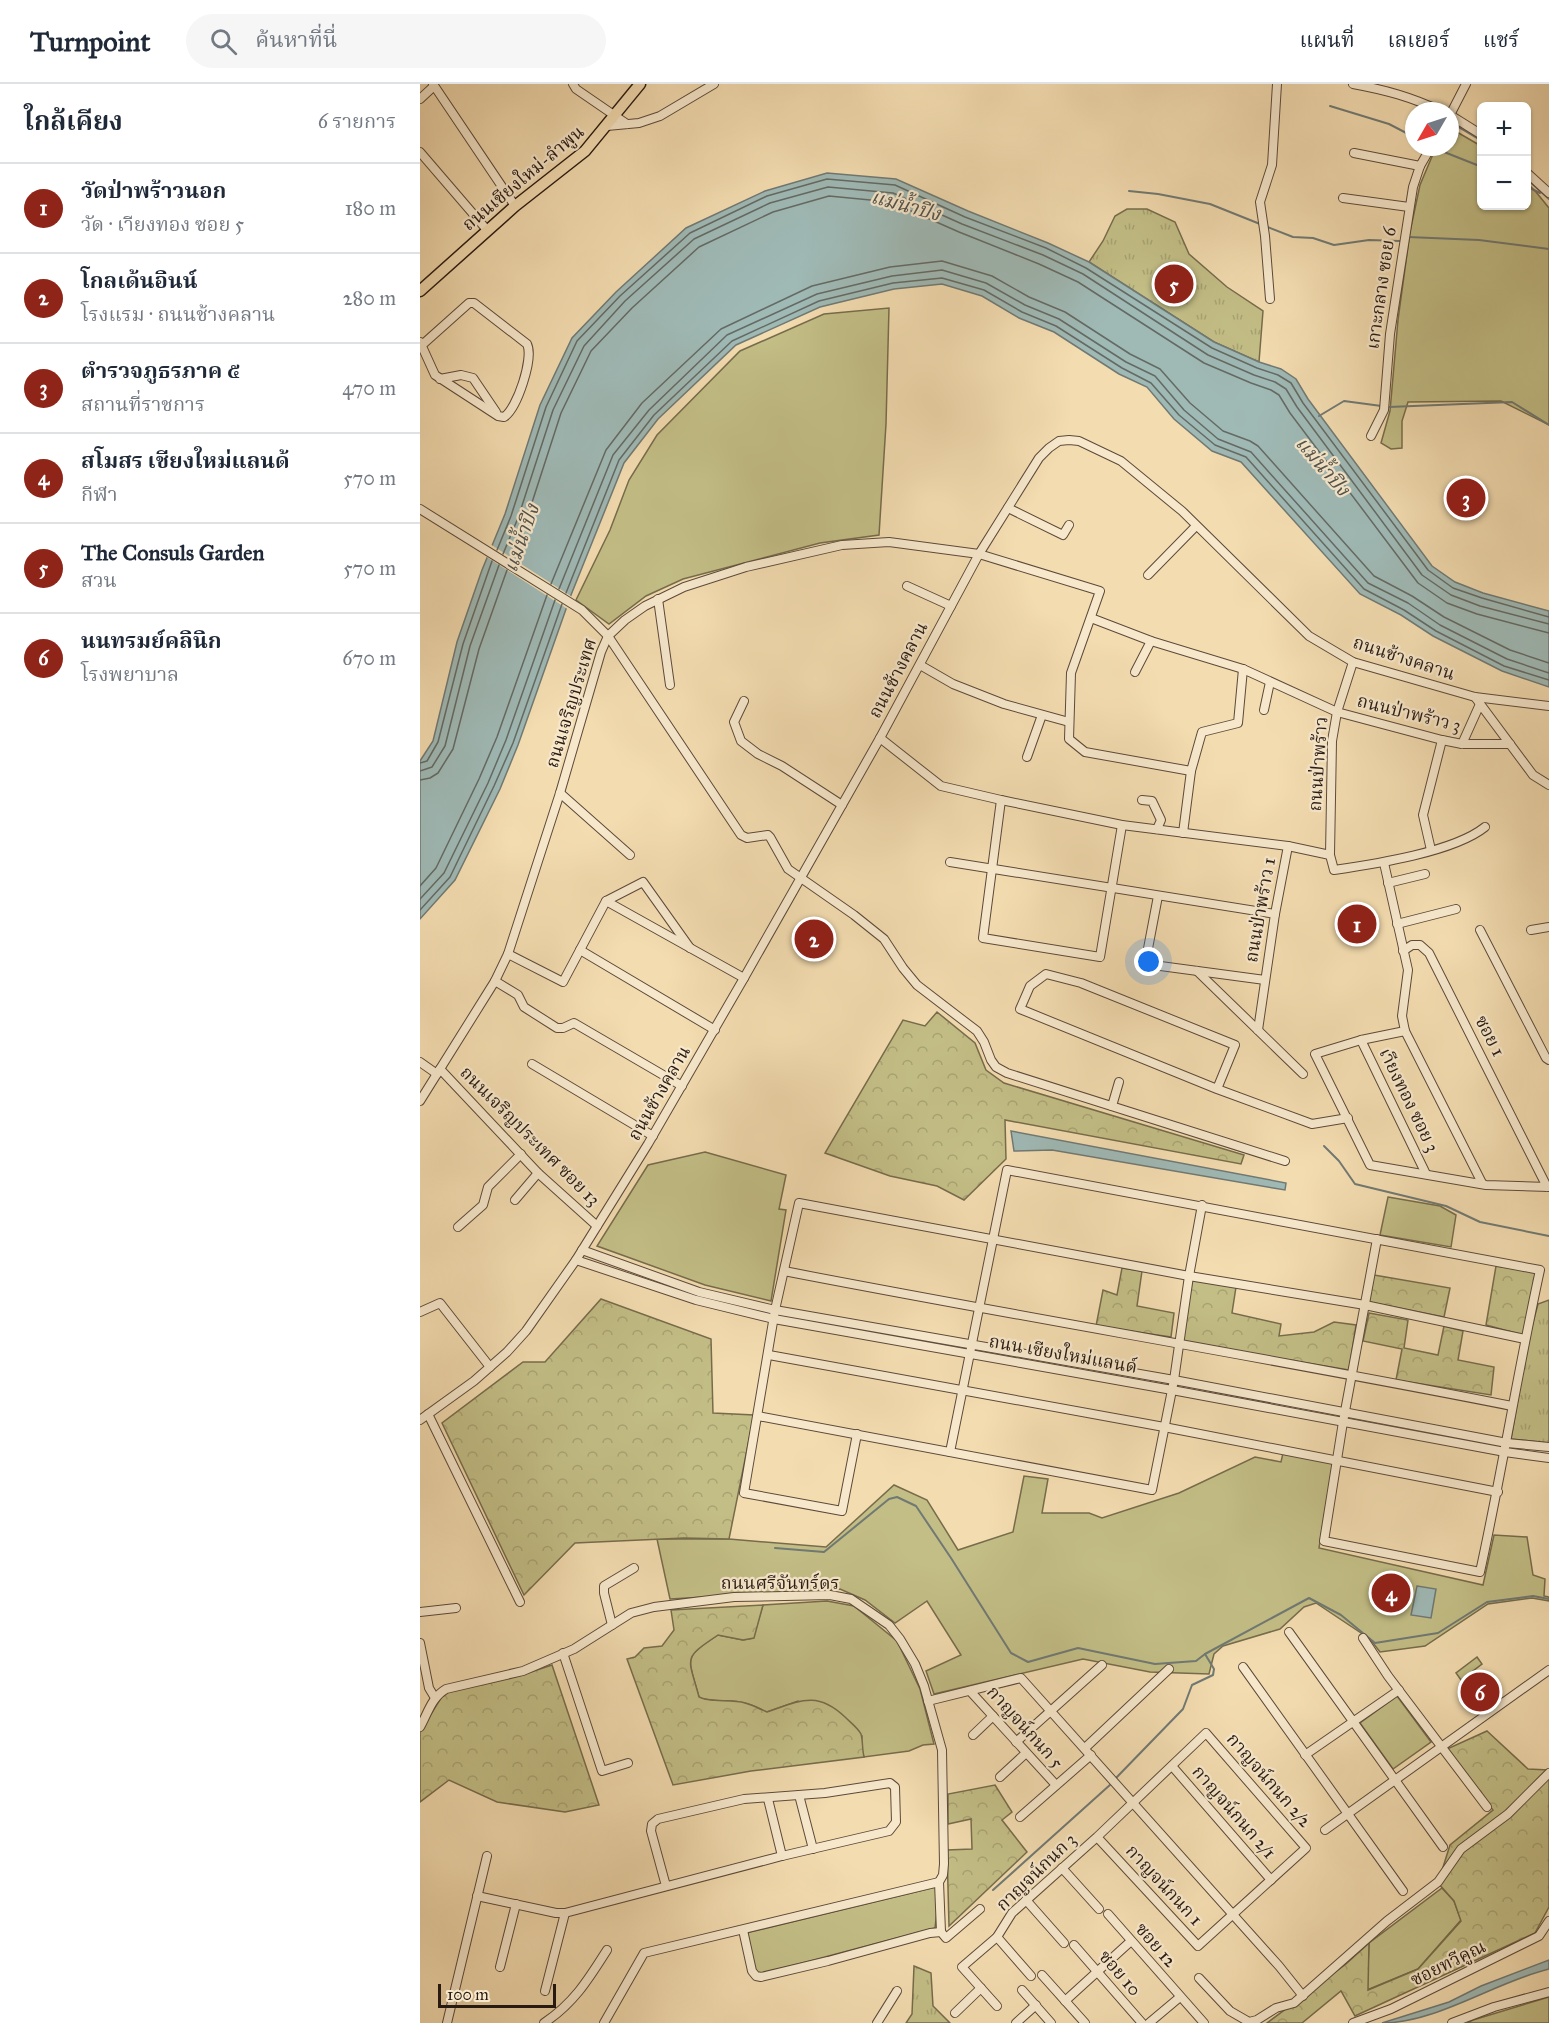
<!DOCTYPE html>
<html lang="th">
<meta charset="utf-8">
<style>
:root{--surface:#fff;--page:#f6f6f7;--text:#1f2937;--muted:#747a83;--line:#e0e1e3;--accent:#8f2418}
body{margin:0;font-family:"IM FELL Great Primer","Noto Serif Thai",serif;background:var(--page);color:var(--text)}
.controls{position:absolute;right:18px;top:18px;display:grid;overflow:hidden;border-radius:9px;box-shadow:0 2px 4px #0004}
.controls button{width:54px;height:54px;display:grid;place-items:center;padding:0;border:0;border-bottom:2px solid var(--line);background:var(--surface);color:var(--text);font:30px sans-serif}
.compass{position:absolute;left:985px;top:18px;width:54px;height:54px;border-radius:50%;background:var(--surface);box-shadow:0 2px 4px #0004;rotate:231deg}
.scale{position:absolute;left:18px;bottom:15px;width:118px;box-sizing:border-box;padding-left:6px;border:3px solid #291a12;border-top:0;font-size:16px;line-height:21px;white-space:nowrap;color:#291a12;-webkit-text-stroke:4px #f7e8cc;paint-order:stroke}
.you{position:absolute;left:729px;top:878px;width:21px;height:21px;margin:-15px;border:4px solid #fff;border-radius:50%;background:#1a73e8;box-shadow:0 0 0 9px #1a73e833}
.badge{display:grid;place-items:center;width:39px;height:39px;border-radius:50%;background:var(--accent);color:#fff;font-size:20px;font-weight:700}
.pin{position:absolute;translate:-50% -50%;border:3px solid #fff;box-shadow:0 2px 6px #0006}
.list{margin:0;padding:0;list-style:none}
h2{display:flex;justify-content:space-between;align-items:center;height:78px;margin:0;padding:0 24px;font-size:26px}
h2 small{font-size:20px;font-weight:400;color:var(--muted)}
.list li{display:grid;grid-template-columns:39px 1fr auto;gap:18px;align-items:center;box-sizing:border-box;height:90px;padding:0 24px;border-top:2px solid var(--line)}
.list b{display:block;font-size:22px;white-space:nowrap}
.list p{margin:0;font-size:20px;white-space:nowrap;color:var(--muted)}
.list em{font-size:20px;font-style:normal;color:var(--muted)}
.icon{flex:none;width:33px;height:33px;fill:none;stroke:currentColor;stroke-width:2;stroke-linecap:round;stroke-linejoin:round}
.map{position:relative;flex:none;width:1129px;height:1939px;overflow:hidden}
header{display:flex;align-items:center;gap:36px;box-sizing:border-box;height:84px;padding:0 30px;background:var(--surface);border-bottom:2px solid var(--line)}
header strong{font-size:28px}
nav{display:flex;gap:33px;margin-inline-start:auto;font-size:21px}
.search{width:420px;height:54px;background:var(--page);display:flex;align-items:center;gap:15px;box-sizing:border-box;padding:0 21px;border-radius:33px;color:var(--muted);font-size:22px}
main{display:flex}
aside{flex:1;background:var(--surface)}
.map>svg:first-child{display:block}
.grass{fill:#c3be86;stroke:#766c4c;stroke-width:1.5}
.forest{fill:url(#forest-crowns);stroke:#766c4c;stroke-width:1.5}
.park{fill:url(#park-tufts);stroke:#766c4c;stroke-width:1.5}
.water{fill:#9fb9b5;stroke:#707974;stroke-width:1.5}
.pier{fill:#f3dcb0}
.lines{fill:none;stroke-linecap:round;stroke-linejoin:round}
.shore{stroke:#646a64;stroke-width:1.5}
.stream{stroke:#707974;stroke-width:2}
.minor-casing{stroke:#5c4a3a;stroke-width:10}
.major-casing{stroke:#291a12;stroke-width:13}
.minor{stroke:#f7e8cc;stroke-width:8}
.major{stroke:#f3dcb0;stroke-width:10}
.labels{text-anchor:middle;dominant-baseline:central;stroke-width:4.5;stroke-linejoin:round;paint-order:stroke}
.street-label{font-size:18px;fill:#291a12;stroke:#f7e8cc}
.water-label{font-size:20px;font-style:italic;fill:#52524b;stroke:#f7e8cc}
</style>
<header>
<strong>Turnpoint</strong>
<div class="search"><svg class="icon" aria-label="search" viewBox="0 0 24 24"><circle cx="10" cy="10" r="6"/><path d="M15 15l6 6"/></svg>ค้นหาที่นี่</div>
<nav><a>แผนที่</a><a>เลเยอร์</a><a>แชร์</a></nav>
</header>
<main>
<aside>
<h2>ใกล้เคียง<small>6 รายการ</small></h2>
<ul class="list">
<li><span class="badge">1</span><div><b>วัดป่าพร้าวนอก</b><p>วัด · เาียงทอง ซอย 5</p></div><em>180 m</em></li>
<li><span class="badge">2</span><div><b>โกลเด้นอินน์</b><p>โรงแรม · ถนนช้างคลาน</p></div><em>280 m</em></li>
<li><span class="badge">3</span><div><b>ตำรวจภูธรภาค ๕</b><p>สถานที่ราชการ</p></div><em>470 m</em></li>
<li><span class="badge">4</span><div><b>สโมสร เชียงใหม่แลนด้</b><p>กีฬา</p></div><em>570 m</em></li>
<li><span class="badge">5</span><div><b>The Consuls Garden</b><p>สวน</p></div><em>570 m</em></li>
<li><span class="badge">6</span><div><b>นนทรมย์คลินิก</b><p>โรงพยาบาล</p></div><em>670 m</em></li>
</ul>
</aside>
<div class="map">
<svg width="1129" height="1939" viewBox="0 0 1129 1939">
<defs>
<pattern id="forest-crowns" width="20" height="18" patternUnits="userSpaceOnUse" patternTransform="scale(1.5)"><rect width="20" height="18" fill="#c3be86"/><path d="M2 6a3 3 0 1 1 6 0M12 15a3 3 0 1 1 6 0" fill="none" stroke="#a8a373"/></pattern>
<pattern id="park-tufts" width="24" height="20" patternUnits="userSpaceOnUse" patternTransform="scale(1.5)"><rect width="24" height="20" fill="#c3be86"/><path d="M3 7l-1-3M5 7V3M7 7l1-3M15 17l-1-3M17 17v-4M19 17l1-3" fill="none" stroke="#a8a373"/></pattern>
</defs>
<rect width="100%" height="100%" fill="#f3dcb0"/>
<filter id="stains"><feTurbulence type="fractalNoise" baseFrequency=".00333" numOctaves="4"/><feColorMatrix values="0 0 0 0 .2 0 0 0 0 .09 0 0 0 0 .02 0 0 0 .5 -.17"/></filter>
<radialGradient id="worn" r=".72"><stop offset=".6" stop-color="#630" stop-opacity="0"/><stop offset="1" stop-color="#630" stop-opacity=".3"/></radialGradient>
<g class="grass">
<path d="M1030 44 1061 62 1062 122H1106L1107 99 1116 108 1129 124V341L1081 317 988 318 982 337V364L971 365 961 359 970 327 978 236 990 148 1000 101 1016 63H1030Z"/>
<path d="M469 224 466 340 459 451 400 459 263 495 226 512 189 540 156 516 190 446 209 396 237 351 320 267 404 230Z"/>
<path d="M285 1068 366 1091 359 1125 366 1126 351 1217 285 1201 177 1162 228 1081Z"/>
<path d="M968 1113 1020 1122 1036 1131 1031 1163 960 1151Z"/>
<path d="M863 1369 913 1378 899 1464 1063 1501 1074 1451 1107 1453 1113 1491 1125 1495 1124 1512 1129 1513V1517L1112 1514 1068 1520 1005 1562 960 1568 950 1555 896 1519 884 1523 860 1545 803 1562 794 1570 789 1590 730 1588 663 1575 514 1610 506 1587 541 1571 507 1517 475 1539 445 1516 420 1505 250 1515 237 1455H309L406 1463 474 1401 507 1416 538 1466 593 1448 604 1392 628 1395 622 1429H669L682 1434 759 1409 835 1373 861 1378Z"/>
<path d="M407 1517 434 1522 477 1557 500 1605 514 1660 503 1661 489 1667 444 1673 441 1663 442 1652 378 1617 347 1628C340 1625 333 1621 325 1619 312 1615 289 1619 279 1613 268 1572 262 1575 298 1551L323 1556 333 1554 343 1521Z"/>
<path d="M1057 1573 1062 1580 1041 1596 1036 1589Z"/>
<path d="M977 1612 1011 1658 973 1685 940 1639Z"/>
<path d="M516 1803 519 1809 515 1844 340 1890 334 1886 326 1849Z"/>
<path d="M1022 1804 1034 1817 1041 1836 998 1885 947 1906 949 1859Z"/>
<path d="M1129 1913V1939H1047L1053 1936Z"/>
</g>
<g class="forest">
<path d="M517 928 555 959 566 986 584 999 824 1071 821 1080 585 1036 586 1075 544 1116 517 1102 470 1092 405 1069 483 936 505 942Z"/>
<path d="M1076 1182 1117 1188 1103 1251 1066 1241Z"/>
<path d="M702 1184 722 1187 717 1222 754 1229 751 1253 676 1242 683 1206 697 1211Z"/>
<path d="M954 1191 1030 1204 1024 1233 949 1218Z"/>
<path d="M771 1196 816 1203 812 1229 861 1240 859 1252 894 1248 914 1238 936 1241 929 1286 763 1258Z"/>
<path d="M181 1215 291 1255 293 1329 334 1331 309 1455 264 1454 155 1459 104 1511 22 1339 103 1278H125Z"/>
<path d="M949 1229 988 1236 984 1264 1018 1271 1024 1242 1043 1247 1038 1276 1074 1283 1071 1311 976 1296 982 1265 943 1257Z"/>
<path d="M343 1521 334 1554 323 1556 298 1551C262 1575 268 1572 279 1613 288 1619 312 1615 325 1619 333 1621 340 1625 347 1628 379 1617 397 1606 425 1633 430 1638 438 1644 441 1650 443 1657 442 1665 444 1673L331 1687 253 1701 207 1575 215 1573 224 1564 242 1562 254 1546 251 1526Z"/>
<path d="M132 1581 179 1721 145 1728 77 1718 29 1696 0 1718V1648L24 1609 102 1591Z"/>
<path d="M1067 1647 1108 1685 1129 1686V1823L1115 1849 935 1932 921 1907 882 1939H847L926 1880 949 1859 948 1906 998 1885 1041 1837 1034 1817 1018 1799 1030 1761 1073 1726 1027 1665Z"/>
<path d="M575 1701 592 1728 582 1736 607 1768 529 1842 527 1766 552 1765 551 1735 528 1740V1710Z"/>
</g>
<g class="park">
<path d="M707 125H727L755 138 769 170 807 203 843 227 839 278 794 258 669 178 683 157 695 132Z"/>
<path d="M1129 1216V1359L1091 1355 1108 1257 1118 1220Z"/>
<path d="M494 1882 511 1889 513 1922 530 1939H486L492 1930Z"/>
</g>
<g class="water">
<path d="M407 89 476 95 548 127 628 159 669 178 794 258 839 278 861 285 876 295 888 315 1012 482 1035 498 1063 509 1129 527V603L1082 587 1013 552 981 531 940 510 821 378 792 367 754 335 727 303 699 290 634 248 599 234 562 212 522 200 474 205 400 223 316 261 238 335 204 379 151 511 98 661 80 705 35 796 0 835V677L13 657 37 558 62 486 85 430 120 321 152 254 196 208 266 144 345 107Z"/>
<path d="M591 1047 866 1099 865 1106 632 1066 594 1067Z"/>
<path d="M997 1502 1016 1505 1011 1534 991 1531Z"/>
<path d="M1129 1876V1885C1075 1898 1017 1939 962 1939L1029 1918 1061 1902Z"/>
</g>
<path class="pier" d="M70 460 154 514 149 526 65 472Z"/>
<g class="lines">
<g class="shore">
<path d="M77 466 91 432 126 323 157 257 200 212 270 149 347 112 407 95 475 101 545 133 626 164 666 184 792 264 837 284 858 291 871 299 883 319 1008 486 1033 504 1062 514 1129 533"/>
<path d="M83 470 98 434 133 326 164 262 205 217 274 155 350 119 408 103 473 109 542 140 623 171 663 190 788 271 834 291 855 298 866 305 877 323 1002 491 1031 511 1060 522 1129 540"/>
<path d="M91 475 106 437 141 329 171 267 212 224 279 163 353 128 409 112 471 118 539 148 619 180 658 198 784 279 831 299 851 306 859 311 870 329 998 499 1027 519 1057 530 1129 549"/>
<path d="M131 500 186 366 222 319 301 245 392 202 470 183 522 177 572 192 609 213 645 228 710 270 740 285 770 319 803 347 830 357 838 362 954 492 992 512 1024 533 1090 566 1129 579"/>
<path d="M139 505 193 371 229 326 307 251 397 210 472 192 522 186 566 199 605 221 639 235 706 278 735 292 764 326 798 355 831 368 948 499 988 519 1020 541 1087 575 1129 589"/>
<path d="M146 509 199 376 234 331 312 257 399 217 473 199 522 194 564 206 602 228 636 242 702 284 731 299 759 331 795 361 826 373 944 505 984 526 1016 547 1084 582 1129 596"/>
<path d="M0 679 7 677 18 658 43 560 72 477"/>
<path d="M0 687 12 683 25 662 50 562 79 481"/>
<path d="M0 696 10 694 18 689 33 665 59 565 87 486"/>
<path d="M0 802 16 784 59 695 77 653 127 511"/>
<path d="M0 815 24 789 68 699 86 656 135 516"/>
<path d="M0 826 30 793 74 702 93 659 142 520"/>
</g>
<g class="stream">
<path d="M910 22 969 40 994 53"/>
<path d="M1035 41 1062 57"/>
<path d="M1014 64 1062 83"/>
<path d="M1106 94 1129 115"/>
<path d="M1106 102 1120 109"/>
<path d="M709 107 738 110 790 120 840 140"/>
<path d="M845 142 873 153 893 154 914 161 949 156 980 157"/>
<path d="M988 153 1059 156 1129 165"/>
<path d="M899 332 924 317 969 323 1092 318 1129 341"/>
<path d="M904 1062 919 1077 935 1100 1026 1122 1060 1138 1129 1152"/>
<path d="M355 1464 404 1468 469 1415 477 1413 496 1422 531 1474 591 1569 608 1578 658 1564 735 1580 776 1577 785 1570 889 1514 921 1531 955 1559 1018 1549 1067 1518 1113 1512 1129 1515"/>
<path d="M695 1695 763 1625 772 1601 793 1591 794 1585 785 1570"/>
<path d="M573 1806 691 1700"/>
</g>
<g class="minor-casing">
<g id="minor">
<path d="M13 0 95 122"/>
<path d="M153 0 156 5 207 40"/>
<path d="M933 0C966 6 991 13 1021 27"/>
<path d="M0 15 14 2"/>
<path d="M1030 31 1062 51"/>
<path d="M1030 31 1046 0"/>
<path d="M187 42 219 39 240 32 294 0"/>
<path d="M0 68 67 146"/>
<path d="M934 69 1000 82"/>
<path d="M1106 88 1129 109"/>
<path d="M923 114 989 123"/>
<path d="M850 215 845 152 840 118 852 81 857 0"/>
<path d="M0 258 15 291 78 332 84 333C97 325 114 274 107 260L54 219H49L2 261"/>
<path d="M20 295 41 291 53 294 76 328"/>
<path d="M951 352 964 326 970 250 993 103 1000 82 1011 63"/>
<path d="M588 424 643 451 649 441"/>
<path d="M0 425 162 526 188 552 321 751 327 754 348 751 350 753 368 785 434 831 464 855 483 884 497 901 557 947 564 958 571 976 576 983 587 989 865 1077"/>
<path d="M728 491 776 442"/>
<path d="M487 502 531 522"/>
<path d="M238 515 250 601"/>
<path d="M671 534 731 557 823 585 917 628 1022 656 1042 660H1090"/>
<path d="M933 578 917 628 912 657 910 771 914 786C955 780 1034 768 1065 743"/>
<path d="M500 581 533 600 584 620 649 638"/>
<path d="M715 588 731 557"/>
<path d="M1055 613 1113 691 1129 701"/>
<path d="M324 617 314 638 321 657 338 670 362 682 422 721"/>
<path d="M844 626 850 598"/>
<path d="M460 654 521 702 581 716 702 741 868 762 910 771"/>
<path d="M1042 660 1060 620"/>
<path d="M607 673 622 631"/>
<path d="M140 709 210 771"/>
<path d="M581 716 563 854 680 873 702 741"/>
<path d="M722 716 732 717 741 736 737 745"/>
<path d="M763 749 771 687 782 648 818 639 823 585"/>
<path d="M1011 766 1003 731 1022 656"/>
<path d="M530 778 855 830"/>
<path d="M964 779 988 886 982 932 985 947 1062 1099"/>
<path d="M968 799 1005 790"/>
<path d="M738 812 726 875 733 881 845 896"/>
<path d="M186 817 324 894"/>
<path d="M977 840 1036 825"/>
<path d="M1060 846 1126 974 1129 976"/>
<path d="M1111 846 1129 843"/>
<path d="M160 866 295 946"/>
<path d="M983 867 992 861H1000L1009 869 1127 1103"/>
<path d="M88 870 143 898 186 817 223 798 270 864"/>
<path d="M777 887 883 990"/>
<path d="M75 897 98 911 104 923 137 944H143L154 939 262 1002"/>
<path d="M838 946 855 830 868 762"/>
<path d="M985 947 941 956 895 970 950 1081 1066 1101 1129 1103"/>
<path d="M941 956 1006 1090"/>
<path d="M0 978 17 990"/>
<path d="M112 980 233 1052"/>
<path d="M20 985 118 1089 177 1142"/>
<path d="M797 1005 815 961 661 899 626 890 610 902 600 925 797 1005 892 1040 928 1034"/>
<path d="M0 1017 75 897 88 870 140 709 181 568 188 552 205 536 225 522 264 503 326 483 422 461 469 458 559 470 680 507 651 589 649 655 665 668 771 687"/>
<path d="M692 1022 699 998"/>
<path d="M95 1116 118 1089"/>
<path d="M38 1143 63 1121 68 1103 101 1070"/>
<path d="M162 1166 279 1208 355 1226 754 1296 1087 1359 1129 1363"/>
<path d="M156 1176 276 1216 354 1235 752 1306 1085 1368 1129 1374"/>
<path d="M364 1187C606 1234 850 1274 1092 1322"/>
<path d="M0 1228 20 1219 70 1283"/>
<path d="M349 1271 744 1343 1078 1408"/>
<path d="M8 1330 100 1518"/>
<path d="M338 1332 732 1406 754 1296 769 1192 782 1121"/>
<path d="M0 1336 54 1297 87 1268 106 1247 156 1176 228 1060 324 894 460 654 559 470 619 374 629 364 639 357 649 356 659 357 701 377 762 427 889 552 933 578 1055 613 1129 622"/>
<path d="M437 1350 422 1427 324 1409 355 1226 379 1119 769 1192 945 1221 1105 1255"/>
<path d="M530 1368 587 1086 1120 1186C1098 1286 1082 1388 1060 1488L904 1457 923 1338 957 1155"/>
<path d="M0 1528 36 1524"/>
<path d="M192 1541 184 1509V1502L214 1484"/>
<path d="M869 1548 1023 1763"/>
<path d="M943 1554 968 1592 1067 1723"/>
<path d="M0 1559 9 1604 15 1614"/>
<path d="M143 1569 182 1687 208 1679"/>
<path d="M823 1583 983 1807"/>
<path d="M550 1607 636 1701"/>
<path d="M508 1617 601 1594 859 1882 883 1912"/>
<path d="M0 1643C8 1629 11 1614 26 1605L103 1587 154 1565 211 1529 234 1523 314 1513 410 1511 431 1515 469 1541 480 1555 495 1580 504 1602 522 1666 524 1780 523 1791 519 1798 521 1848"/>
<path d="M553 1651 573 1632"/>
<path d="M596 1658 682 1581"/>
<path d="M665 1664 749 1585"/>
<path d="M885 1671 979 1606"/>
<path d="M752 1682 851 1796"/>
<path d="M580 1693 606 1669"/>
<path d="M379 1711 393 1765"/>
<path d="M348 1715 362 1772"/>
<path d="M600 1733 671 1671"/>
<path d="M905 1746 1129 1586"/>
<path d="M642 1784 679 1825"/>
<path d="M57 1812 136 1829H145L362 1772 469 1747 476 1738 475 1703 470 1699 405 1709 324 1715 238 1735 232 1740 231 1747 246 1802"/>
<path d="M606 1816 644 1859"/>
<path d="M688 1830 784 1939"/>
<path d="M323 1846 332 1887 336 1892 341 1893 408 1877 510 1849 521 1848"/>
<path d="M521 1848 526 1854 560 1825"/>
<path d="M577 1853 611 1892"/>
<path d="M654 1861 722 1939"/>
<path d="M80 1883 96 1820"/>
<path d="M622 1891 665 1939"/>
<path d="M779 1894 810 1927 829 1938 837 1936 856 1924 874 1919 967 1837 1018 1798 1041 1765 1088 1730 1129 1689"/>
<path d="M602 1906 631 1939"/>
<path d="M125 1907 145 1829"/>
<path d="M645 1917 711 1857"/>
<path d="M577 1922 542 1883 577 1853 592 1829 677 1753 786 1649 886 1764 778 1862 677 1753"/>
<path d="M535 1929 561 1904"/>
<path d="M27 1939 67 1772"/>
<path d="M124 1939C154 1919 168 1896 187 1866"/>
<path d="M184 1939 224 1869 519 1798"/>
<path d="M457 1939 477 1907"/>
<path d="M596 1939 616 1921"/>
<path d="M729 1939 760 1913"/>
<path d="M933 1939 971 1925 1119 1852 1129 1837"/>
<path d="M1032 1939 1074 1923 1129 1908"/>
</g>
</g>
<g class="major-casing">
<path id="major" d="M0 207 95 122 165 67 220 0"/>
</g>
<use href="#minor" class="minor"/>
<use href="#major" class="major"/>
</g>
<g class="labels">
<g class="street-label">
<text transform="translate(103 94) rotate(-40)">ถนนเชียงใหม่-ลำพูน</text>
<text transform="translate(961 204) rotate(-82)">เกาะกลาง ซอย 6</text>
<text transform="translate(984 574) rotate(18)">ถนนช้างคลาน</text>
<text transform="translate(478 586) rotate(-62)">ถนนช้างคลาน</text>
<text transform="translate(151 619) rotate(-73)">ถนนเจริญประเทศ</text>
<text transform="translate(989 629) rotate(14)">ถนนป่าพร้าว 3</text>
<text transform="translate(898 680) rotate(-86)">ถนนป่าพร้าว</text>
<text transform="translate(840 826) rotate(-80)">ถนนป่าพร้าว 1</text>
<text transform="translate(1070 952) rotate(63)">ซอย 1</text>
<text transform="translate(239 1009) rotate(-60)">ถนนช้างคลาน</text>
<text transform="translate(989 1016) rotate(64)">เาียงทอง ซอย 3</text>
<text transform="translate(110 1052) rotate(45)">ถนนเจริญประเทศ ซอย 13</text>
<text transform="translate(643 1270) rotate(10)">ถนน เชียงใหม่แลนด์</text>
<text x="360" y="1499">ถนนศรีจันทร์ดร</text>
<text transform="translate(605 1643) rotate(48)">กาญจน์กนก 5</text>
<text transform="translate(849 1696) rotate(49)">กาญจน์กนก 2/2</text>
<text transform="translate(814 1728) rotate(49)">กาญจน์กนก 2/1</text>
<text transform="translate(616 1788) rotate(-44)">กาญจน์กนก 3</text>
<text transform="translate(744 1801) rotate(47)">กาญจน์กนก 1</text>
<text transform="translate(736 1861) rotate(49)">ซอย 12</text>
<text transform="translate(1028 1879) rotate(-26)">ซอยทวีคูณ</text>
<text transform="translate(700 1889) rotate(49)">ซอย 10</text>
</g>
<g class="water-label">
<text transform="translate(486 121) rotate(15)">แม่น้ำปิง</text>
<text transform="translate(903 382) rotate(49)">แม่น้ำปิง</text>
<text transform="translate(101 454) rotate(-71)">แม่น้ำปิง</text>
</g>
</g>
<rect width="100%" height="100%" filter="url(#stains)"/>
<rect width="100%" height="100%" fill="url(#worn)"/>
</svg>
<div class="controls">
<button>+</button>
<button>−</button>
</div>
<svg class="compass" viewBox="-18 -18 36 36"><path d="M0-13l5 13h-10z" fill="#e53935"/><path d="M0 13l5-13h-10z" fill="#747a83"/></svg>
<div class="scale">100 m</div>
<div class="you"></div>
<div class="pin badge" style="left:937px;top:840px">1</div>
<div class="pin badge" style="left:394px;top:855px">2</div>
<div class="pin badge" style="left:1046px;top:414px">3</div>
<div class="pin badge" style="left:971px;top:1509px">4</div>
<div class="pin badge" style="left:754px;top:200px">5</div>
<div class="pin badge" style="left:1060px;top:1608px">6</div>
</div>
</main>
